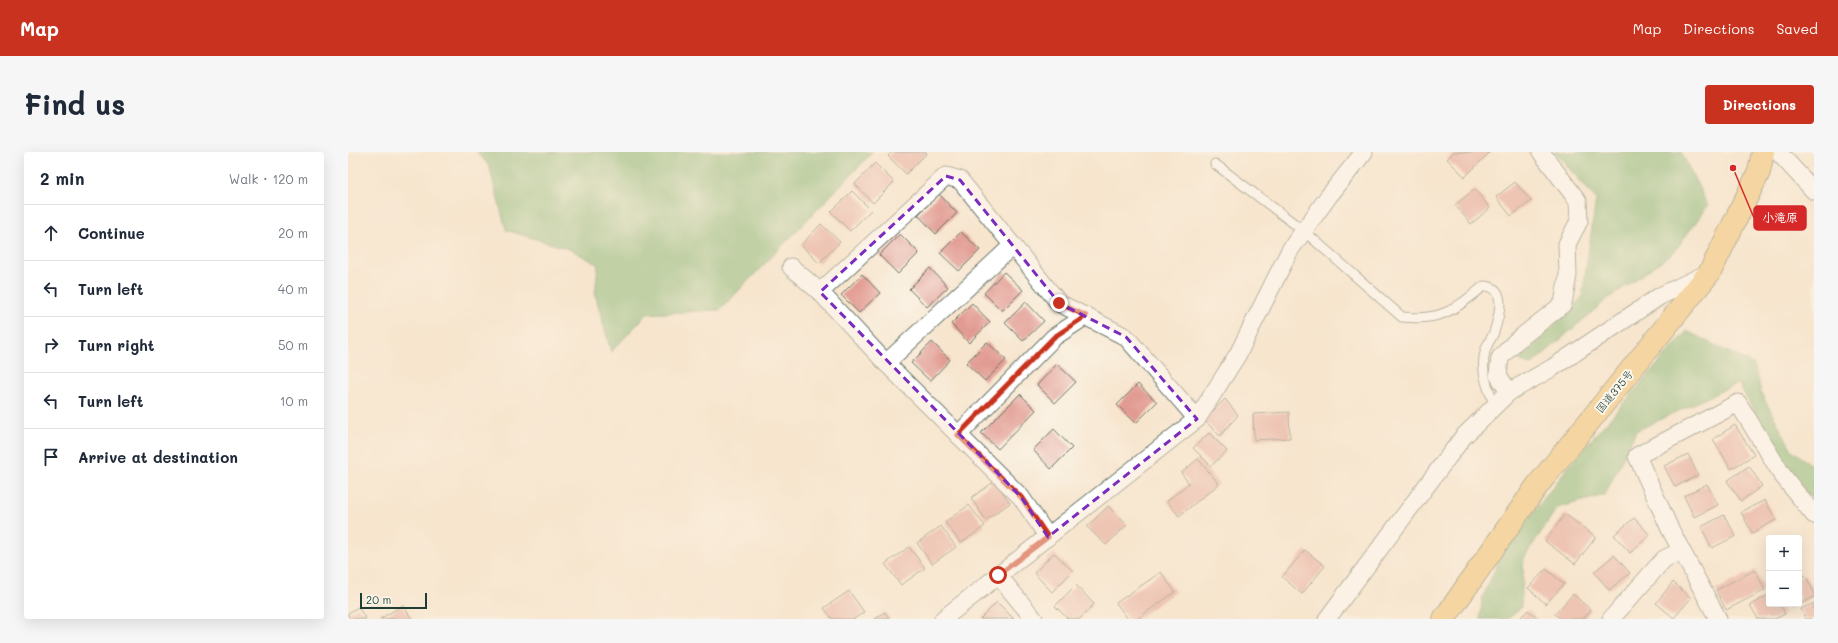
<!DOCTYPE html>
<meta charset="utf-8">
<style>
:root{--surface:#fff;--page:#f6f6f7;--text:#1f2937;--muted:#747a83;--line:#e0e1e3;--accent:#c8321e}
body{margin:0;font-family:Mali,"Klee One",sans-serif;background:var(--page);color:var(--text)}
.controls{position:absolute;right:12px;bottom:12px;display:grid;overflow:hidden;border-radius:4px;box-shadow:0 4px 16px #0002}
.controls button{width:36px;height:36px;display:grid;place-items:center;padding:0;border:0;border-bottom:1px solid var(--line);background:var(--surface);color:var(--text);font:20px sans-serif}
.scale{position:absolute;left:12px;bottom:10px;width:67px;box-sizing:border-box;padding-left:4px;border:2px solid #1f3d34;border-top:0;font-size:11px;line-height:14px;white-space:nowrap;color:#1f3d34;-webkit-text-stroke:3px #fbf7ec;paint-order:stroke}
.stop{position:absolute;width:12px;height:12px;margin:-9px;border:3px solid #c8321e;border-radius:50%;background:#fff}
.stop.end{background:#c8321e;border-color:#fff;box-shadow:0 1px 4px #0008}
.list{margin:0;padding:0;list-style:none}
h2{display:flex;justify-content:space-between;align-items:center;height:52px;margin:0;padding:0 16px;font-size:17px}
h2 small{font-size:13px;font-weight:400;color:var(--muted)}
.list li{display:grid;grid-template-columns:26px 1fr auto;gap:12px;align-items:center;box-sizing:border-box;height:56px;padding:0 16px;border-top:1px solid var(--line)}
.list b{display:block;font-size:15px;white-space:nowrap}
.list em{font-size:13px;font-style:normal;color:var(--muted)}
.icon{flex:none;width:22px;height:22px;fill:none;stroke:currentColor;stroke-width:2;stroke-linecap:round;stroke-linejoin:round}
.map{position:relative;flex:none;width:1466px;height:467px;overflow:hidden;border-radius:4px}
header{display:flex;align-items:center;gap:24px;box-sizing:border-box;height:56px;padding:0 20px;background:var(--accent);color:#fff}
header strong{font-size:19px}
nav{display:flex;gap:22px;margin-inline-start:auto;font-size:14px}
.intro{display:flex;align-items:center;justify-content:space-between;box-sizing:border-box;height:96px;padding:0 24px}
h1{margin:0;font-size:28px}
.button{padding:10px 18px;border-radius:4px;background:var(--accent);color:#fff;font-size:14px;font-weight:700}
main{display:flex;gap:24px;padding:0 24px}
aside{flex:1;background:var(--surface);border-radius:4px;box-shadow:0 4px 16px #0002}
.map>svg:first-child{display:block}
.forest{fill:#7eb673;stroke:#4e7a54}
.building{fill:#e29b93}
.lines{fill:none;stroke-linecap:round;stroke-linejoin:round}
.lane-casing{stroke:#6b786a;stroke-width:11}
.street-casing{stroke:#6b786a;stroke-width:19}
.highway-casing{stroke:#6b786a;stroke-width:24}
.lane{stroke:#fff;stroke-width:9}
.street{stroke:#fff;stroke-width:17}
.highway{stroke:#f2c26a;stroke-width:22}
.route{stroke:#c8321e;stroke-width:5}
.marked{fill:none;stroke:#7b2cbf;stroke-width:3;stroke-dasharray:8 5;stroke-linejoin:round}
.labels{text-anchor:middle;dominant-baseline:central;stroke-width:4;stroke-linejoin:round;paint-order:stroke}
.street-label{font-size:11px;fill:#1f3d34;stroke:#fbf7ec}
.leader{fill:none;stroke:#d62828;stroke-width:1.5}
.callout-dot{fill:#d62828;stroke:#fbf7ec;stroke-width:1.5}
.callout{fill:#d62828;stroke:#d62828;stroke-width:1.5}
.callout-label{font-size:12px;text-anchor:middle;font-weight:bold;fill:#fff}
</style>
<header>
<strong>Map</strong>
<nav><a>Map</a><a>Directions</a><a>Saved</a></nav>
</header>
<div class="intro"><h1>Find us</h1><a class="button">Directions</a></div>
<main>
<aside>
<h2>2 min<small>Walk · 120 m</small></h2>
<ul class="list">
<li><svg class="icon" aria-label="ahead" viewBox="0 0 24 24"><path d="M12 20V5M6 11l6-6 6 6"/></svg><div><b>Continue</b></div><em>20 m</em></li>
<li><svg class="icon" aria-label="left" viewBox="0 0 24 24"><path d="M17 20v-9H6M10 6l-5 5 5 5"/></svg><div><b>Turn left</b></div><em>40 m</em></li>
<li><svg class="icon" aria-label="right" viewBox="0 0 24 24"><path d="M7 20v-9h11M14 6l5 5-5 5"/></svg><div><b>Turn right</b></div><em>50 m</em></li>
<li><svg class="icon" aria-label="left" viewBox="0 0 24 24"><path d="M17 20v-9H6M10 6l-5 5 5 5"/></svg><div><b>Turn left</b></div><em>10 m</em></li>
<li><svg class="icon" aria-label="arrive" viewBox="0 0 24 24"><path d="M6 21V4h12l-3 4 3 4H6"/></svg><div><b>Arrive at destination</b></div></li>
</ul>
</aside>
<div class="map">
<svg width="1466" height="467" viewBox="0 0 1466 467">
<rect width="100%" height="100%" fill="#fbf7ec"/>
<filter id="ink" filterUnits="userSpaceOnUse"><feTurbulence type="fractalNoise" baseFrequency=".025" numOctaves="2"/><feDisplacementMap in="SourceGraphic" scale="8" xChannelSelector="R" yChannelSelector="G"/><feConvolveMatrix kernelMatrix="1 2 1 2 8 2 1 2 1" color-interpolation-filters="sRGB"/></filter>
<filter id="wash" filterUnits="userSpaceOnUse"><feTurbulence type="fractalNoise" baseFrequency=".012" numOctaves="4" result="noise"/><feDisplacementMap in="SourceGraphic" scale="16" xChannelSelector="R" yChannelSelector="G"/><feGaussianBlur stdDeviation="0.9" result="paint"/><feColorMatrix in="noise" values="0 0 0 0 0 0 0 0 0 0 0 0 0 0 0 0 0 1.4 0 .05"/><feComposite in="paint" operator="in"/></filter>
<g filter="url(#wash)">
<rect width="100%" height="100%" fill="#f7e5ce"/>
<g class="forest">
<path d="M129 0H525L372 158 299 162 263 200 247 142 250 113 224 98 158 78 141 14Z"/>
<path d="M1207 0H1333L1360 54 1325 101 1258 148 1183 213 1171 208 1234 145 1248 47Z"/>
<path d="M1339 179 1406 213 1414 243 1444 298 1466 315V349L1445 327 1390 231 1288 279 1257 343 1209 356 1176 406 1173 456 1160 467H1132L1134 447 1154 401 1228 305Z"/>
</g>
<g id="blocks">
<g class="building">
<path d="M544 0H578L579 1 558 22 540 4Z"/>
<path d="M1106 0H1142L1117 25 1099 7Z"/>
<path d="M527 11 546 30 525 51 507 32Z"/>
<path d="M1167 30 1183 49 1163 64 1148 45Z"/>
<path d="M1127 37 1142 56 1123 72 1107 53Z"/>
<path d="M504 39 523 58 502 79 483 60Z"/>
<path d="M591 42 609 61 588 82 570 63Z"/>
<path d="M473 72 492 90 471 111 453 93Z"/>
<path d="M613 80 632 98 611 119 592 101Z"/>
<path d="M552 82 571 101 550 122 531 103Z"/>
<path d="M582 116 600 135 579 155 561 137Z"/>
<path d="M656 120 675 138 654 159 636 141Z"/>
<path d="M514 122 532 141 511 161 493 143Z"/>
<path d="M678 150 696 169 675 189 657 171Z"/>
<path d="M624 151 642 170 621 191 603 172Z"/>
<path d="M584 190 602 208 582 229 563 211Z"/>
<path d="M639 190 658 208 637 229 618 211Z"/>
<path d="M709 212 728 230 707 251 689 233Z"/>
<path d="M790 232 809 250 788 271 769 253Z"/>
<path d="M672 242 688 258 650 297 633 281Z"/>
<path d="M877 247 890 263 872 284 856 268Z"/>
<path d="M941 260 942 286 906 288 905 262Z"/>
<path d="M1387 273 1406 303 1383 317 1365 287Z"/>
<path d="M706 277 724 296 703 317 685 298Z"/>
<path d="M861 281 879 299 863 314 845 296Z"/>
<path d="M1340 302 1350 323 1327 335 1316 314Z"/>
<path d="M850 307 871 332 831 364 819 349 841 331 833 321Z"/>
<path d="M1401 314 1414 334 1393 349 1379 329Z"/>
<path d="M647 329 662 351 638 368 623 346Z"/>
<path d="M1359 332 1370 353 1346 365 1336 344Z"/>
<path d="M1417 348 1428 368 1404 381 1393 360Z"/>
<path d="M621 353 637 374 613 391 597 370Z"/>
<path d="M760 354 779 373 758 393 739 375Z"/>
<path d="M1217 362 1248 385 1227 412 1197 389Z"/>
<path d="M1376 363 1388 384 1364 396 1353 375Z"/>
<path d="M1286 366 1302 383 1282 401 1266 383Z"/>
<path d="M593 374 608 395 584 412 569 391Z"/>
<path d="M561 395 577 416 553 433 537 412Z"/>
<path d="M957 398 977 414 954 442 934 425Z"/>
<path d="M706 401 725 419 704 440 686 421Z"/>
<path d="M1266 403 1282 421 1261 438 1246 420Z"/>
<path d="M1198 417 1216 432 1198 452 1180 436Z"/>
<path d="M1407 418 1417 438 1378 458 1368 438Z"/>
<path d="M813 420 827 440 789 467H780L768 451Z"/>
<path d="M1457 423 1466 440V445L1444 456 1442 452H1451V426Z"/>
<path d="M1325 430 1343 446 1326 466 1308 451Z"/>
<path d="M728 433 746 452 732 467H720L707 454Z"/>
<path d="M501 439 516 460 506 467H484L476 456Z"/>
<path d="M1225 442 1243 458 1235 467H1213L1207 462Z"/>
<path d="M1421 443V452H1432L1437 462 1427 467H1410L1402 453Z"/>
<path d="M649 450 666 467H632Z"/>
<path d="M1466 451V467H1458L1453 457Z"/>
<path d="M55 453 64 467H32Z"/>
<path d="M10 455 18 467H0V461Z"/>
<path d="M1180 458 1190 467H1171Z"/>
<path d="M537 460 542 467H527Z"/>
</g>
</g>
</g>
<g filter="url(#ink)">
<use href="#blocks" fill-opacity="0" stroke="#6b786a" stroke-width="1"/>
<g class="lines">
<g class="lane-casing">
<path id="lane" d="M867 12 956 79 1054 165C1094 169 1106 158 1136 134 1160 134 1151 165 1146 180 1144 186 1138 193 1137 200 1132 219 1140 236 1147 254"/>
</g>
<g class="street-casing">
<g id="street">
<path d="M1430 0 1466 39"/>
<path d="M443 115 472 140 538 211 673 345 700 385"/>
<path d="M472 140 598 24 612 28 711 151 778 185 849 267"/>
<path d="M538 211 665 93"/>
<path d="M1161 240 1150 223 1152 206 1167 190 1215 152 1220 123 1219 92 1231 69 1230 49 1193 0"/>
<path d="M610 283 706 185 738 164"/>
<path d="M650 423 686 467"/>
<path d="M595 467 849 267 890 202 942 98 980 45 1016 0"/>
<path d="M979 467 1115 285 1161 240 1204 216 1312 144 1360 121"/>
<path d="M1263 467 1316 407 1333 399"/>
<path d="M1370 467 1322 377 1289 304 1390 251 1435 324 1466 363"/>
</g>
</g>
<g class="highway-casing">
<path id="highway" d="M1096 467 1189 334 1362 120 1411 20 1415 0"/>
</g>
<use href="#lane" class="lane"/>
<use href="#street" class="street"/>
<use href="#highway" class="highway"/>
</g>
</g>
<g class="lines" filter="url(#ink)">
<path class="route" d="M650 423 700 385 673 345 610 283 706 185 738 164 711 151"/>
</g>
<path d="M0 0H1466V467H0ZM598 24 612 28 711 151 778 185 849 267 700 385 673 345 472 140Z" fill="#f7e5ce" fill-opacity=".55" fill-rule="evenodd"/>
<path class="marked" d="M598 24 612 28 711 151 778 185 849 267 700 385 673 345 472 140Z"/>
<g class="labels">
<g class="street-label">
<text transform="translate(1266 239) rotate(-51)">国道375号</text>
</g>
</g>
<path class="leader" d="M1385 16L1406 66"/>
<circle class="callout-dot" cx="1385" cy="16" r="4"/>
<rect class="callout" x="1406" y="54" width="52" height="24" rx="4"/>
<g class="callout-label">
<text x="1432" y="70">小滝原</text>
</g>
</svg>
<div class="controls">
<button>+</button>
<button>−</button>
</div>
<div class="scale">20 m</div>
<div class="stop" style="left:650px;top:423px"></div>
<div class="stop end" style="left:711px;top:151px"></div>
</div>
</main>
